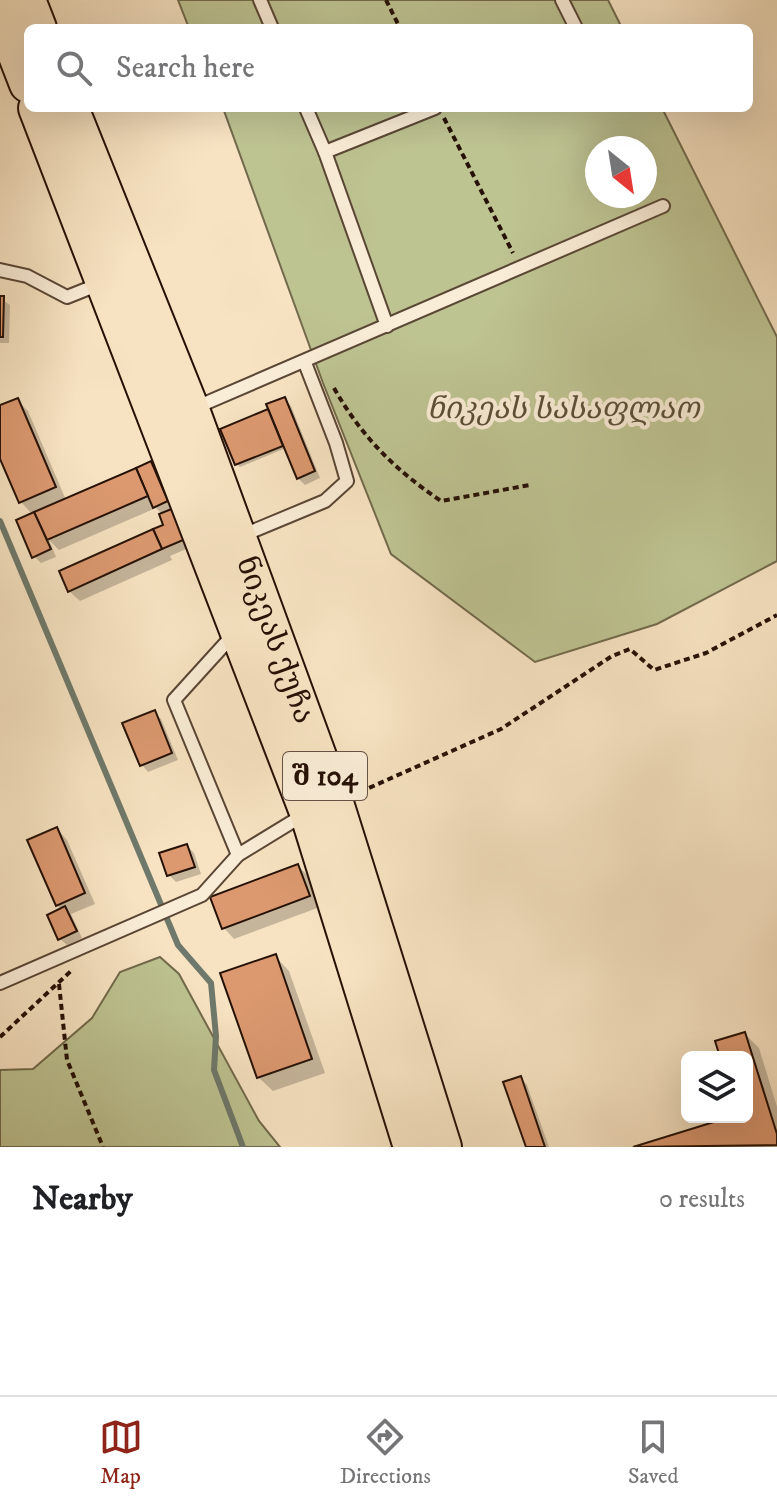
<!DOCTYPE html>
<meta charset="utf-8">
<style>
:root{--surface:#fff;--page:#f2f2f2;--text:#202124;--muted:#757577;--line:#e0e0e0;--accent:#8f2418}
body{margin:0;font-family:"IM FELL DW Pica","Noto Serif Georgian",serif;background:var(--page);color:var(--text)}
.controls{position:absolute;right:24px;bottom:24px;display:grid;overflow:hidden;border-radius:12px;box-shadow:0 8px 32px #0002}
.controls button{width:72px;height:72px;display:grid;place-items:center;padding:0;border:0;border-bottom:2px solid var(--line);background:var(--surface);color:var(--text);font:40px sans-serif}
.compass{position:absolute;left:585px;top:136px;width:72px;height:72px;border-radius:50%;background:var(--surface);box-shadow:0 8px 32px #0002;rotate:150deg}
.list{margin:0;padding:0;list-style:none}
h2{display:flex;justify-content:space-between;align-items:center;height:104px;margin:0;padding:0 32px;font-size:34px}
h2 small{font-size:26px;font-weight:400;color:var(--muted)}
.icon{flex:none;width:44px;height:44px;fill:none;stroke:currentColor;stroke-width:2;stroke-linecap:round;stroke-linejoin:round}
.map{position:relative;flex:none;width:777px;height:1147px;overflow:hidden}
.search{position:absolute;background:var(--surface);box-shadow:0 8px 32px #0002;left:24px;right:24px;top:24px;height:88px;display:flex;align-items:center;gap:20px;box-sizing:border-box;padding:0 28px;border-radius:12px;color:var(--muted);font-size:30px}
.sheet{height:248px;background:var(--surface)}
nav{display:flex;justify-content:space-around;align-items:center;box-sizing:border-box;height:112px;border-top:2px solid var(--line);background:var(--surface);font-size:22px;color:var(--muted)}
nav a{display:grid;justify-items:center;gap:4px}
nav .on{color:var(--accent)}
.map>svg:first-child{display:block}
.green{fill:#bec392;stroke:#726a4c;stroke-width:2;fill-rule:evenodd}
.shadow{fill:#0003}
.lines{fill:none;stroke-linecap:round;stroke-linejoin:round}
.stream{stroke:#6e796b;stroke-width:6}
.building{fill:#dc9970;stroke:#261106;stroke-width:2}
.service-casing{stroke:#5a4635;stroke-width:16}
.primary-casing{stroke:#261106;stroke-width:40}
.path{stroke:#261106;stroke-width:4;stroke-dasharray:6 4;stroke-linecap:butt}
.service{stroke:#faedd7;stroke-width:12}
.primary{stroke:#f7e3c2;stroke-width:36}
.labels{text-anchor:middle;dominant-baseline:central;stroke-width:8;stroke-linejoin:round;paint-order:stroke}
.shield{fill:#faedd7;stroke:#665345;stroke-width:2}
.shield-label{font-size:28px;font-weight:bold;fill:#261106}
.park-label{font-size:30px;font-style:italic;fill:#5b4f37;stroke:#faedd7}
.street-label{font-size:30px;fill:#261106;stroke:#faedd7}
</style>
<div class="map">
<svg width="777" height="1147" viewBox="0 0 777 1147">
<rect width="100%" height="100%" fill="#f7e3c2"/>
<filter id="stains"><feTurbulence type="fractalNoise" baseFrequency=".0025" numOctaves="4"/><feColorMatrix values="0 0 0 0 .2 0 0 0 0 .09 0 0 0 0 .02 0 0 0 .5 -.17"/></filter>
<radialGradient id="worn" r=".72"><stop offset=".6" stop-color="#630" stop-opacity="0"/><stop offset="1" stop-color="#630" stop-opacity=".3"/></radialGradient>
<g class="green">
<path d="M178 0H608L622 28H189Z"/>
<path d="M223 108H662L777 337V561L657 624 535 662 391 554 323 383ZM597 148H645V196H597Z"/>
<path d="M160 957 179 974 259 1121 280 1147H0V1070L33 1069 92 1018 120 972Z"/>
</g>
<g class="shadow">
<path d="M0 298 10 305 9 343H0Z"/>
<path d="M284 399 291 406 320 478 305 485 298 478 286 448 240 467 237 464 268 412 274 418Z"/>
<path d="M17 400 28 411 66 500 151 463 157 470 193 546 170 556 172 560 80 601 69 591 166 526 163 515 156 508 59 550 49 540 56 557 41 563 34 556 33 515 21 502 0 454V407Z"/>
<path d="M154 712 161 719 178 760 148 772 142 765Z"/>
<path d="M57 829 67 840 95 904 71 914 82 938 67 945 60 939 62 910 57 905Z"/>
<path d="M187 846 194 853 201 874 176 882 169 875Z"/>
<path d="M298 866 309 877 320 907 234 939 224 928Z"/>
<path d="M275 956 289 971 325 1073 273 1091 258 1077Z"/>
<path d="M745 1034 759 1048 777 1107V1147H640L736 1117H747V1057H722Z"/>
<path d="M520 1078 527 1085 549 1147H528Z"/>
</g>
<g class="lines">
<path class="stream" d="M0 521 178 945 211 983 216 1036 214 1070 243 1147"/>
</g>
<g class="building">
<path d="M0 296H4L3 337H0Z"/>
<path d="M285 397 315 471 297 479 266 404Z"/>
<path d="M18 398 56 487 19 503 0 459V405Z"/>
<path d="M268 409 283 446 235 465 220 429Z"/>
<path d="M151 461 168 501 153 508 136 468Z"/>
<path d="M136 468 148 496 47 540 34 512Z"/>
<path d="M174 508 188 538 162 549 153 529 163 525 159 514Z"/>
<path d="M34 512 51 549 32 558 16 520Z"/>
<path d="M153 529 162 549 68 592 59 571Z"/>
<path d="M155 710 172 753 140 766 122 723Z"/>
<path d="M57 827 85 893 56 906 27 840Z"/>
<path d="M187 844 195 867 167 876 159 853Z"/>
<path d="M298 864 310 896 222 929 210 897Z"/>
<path d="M65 906 77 931 58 940 47 915Z"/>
<path d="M276 954 312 1059 257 1078 220 973Z"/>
<path d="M745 1032 777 1134V1145L633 1147 730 1117H747V1057H720L715 1041Z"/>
<path d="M521 1076 545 1147H526L503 1082Z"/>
</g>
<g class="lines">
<g class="service-casing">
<g id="service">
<path d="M260 0 272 28"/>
<path d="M562 0 576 28"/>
<path d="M306 108 325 152"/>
<path d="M0 270 27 276 67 297 102 283"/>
<path d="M387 326 325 152 435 108"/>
<path d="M192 409 663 206"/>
<path d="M241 536 325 501 347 481 336 443 305 363"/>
<path d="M233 635 174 700 238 855"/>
<path d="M0 983 202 895 238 855 305 814"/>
</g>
</g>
<g class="primary-casing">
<g id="primary">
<path d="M27 0 38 28"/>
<path d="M0 12 28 84"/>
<path d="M37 108 308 812 412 1147"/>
<path id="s1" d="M70 108 191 410 335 803 443 1147"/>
</g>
</g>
<g class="path">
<path d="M386 0 400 28"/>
<path d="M444 118 513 253"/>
<path d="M334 388C361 436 395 470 441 501L530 485"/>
<path d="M360 792 501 729 612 656 630 649 654 670 706 653 777 615"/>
<path d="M59 984 67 1060 103 1147"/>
<path d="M0 1037 72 970"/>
</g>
<use href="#service" class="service"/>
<use href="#primary" class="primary"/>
</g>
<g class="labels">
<rect class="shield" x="283" y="752" width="84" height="48" rx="6"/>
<g class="shield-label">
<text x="325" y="776">შ 104</text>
</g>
<g class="park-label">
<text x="563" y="409">ნიკეას სასაფლაო</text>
</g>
<g class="street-label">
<text stroke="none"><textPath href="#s1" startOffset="570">ნიკეას ქუჩა</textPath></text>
</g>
</g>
<rect width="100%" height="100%" filter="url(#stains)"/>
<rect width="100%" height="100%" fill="url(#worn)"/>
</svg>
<div class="controls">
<button><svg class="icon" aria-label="layers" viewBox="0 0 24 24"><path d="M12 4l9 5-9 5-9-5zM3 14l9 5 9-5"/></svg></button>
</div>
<svg class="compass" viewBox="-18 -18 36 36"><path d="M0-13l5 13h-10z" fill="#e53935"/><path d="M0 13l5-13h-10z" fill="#757577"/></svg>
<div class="search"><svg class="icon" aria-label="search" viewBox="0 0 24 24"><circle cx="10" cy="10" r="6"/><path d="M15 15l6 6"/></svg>Search here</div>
</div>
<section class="sheet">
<h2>Nearby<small>0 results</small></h2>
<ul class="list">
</ul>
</section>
<nav>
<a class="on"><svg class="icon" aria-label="map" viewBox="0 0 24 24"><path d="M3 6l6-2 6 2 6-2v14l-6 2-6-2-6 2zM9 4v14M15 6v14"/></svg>Map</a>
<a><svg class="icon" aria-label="directions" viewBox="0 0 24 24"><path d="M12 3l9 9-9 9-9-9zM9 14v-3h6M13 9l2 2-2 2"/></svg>Directions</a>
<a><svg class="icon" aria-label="saved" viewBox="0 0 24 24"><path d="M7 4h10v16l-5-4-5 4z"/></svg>Saved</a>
</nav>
